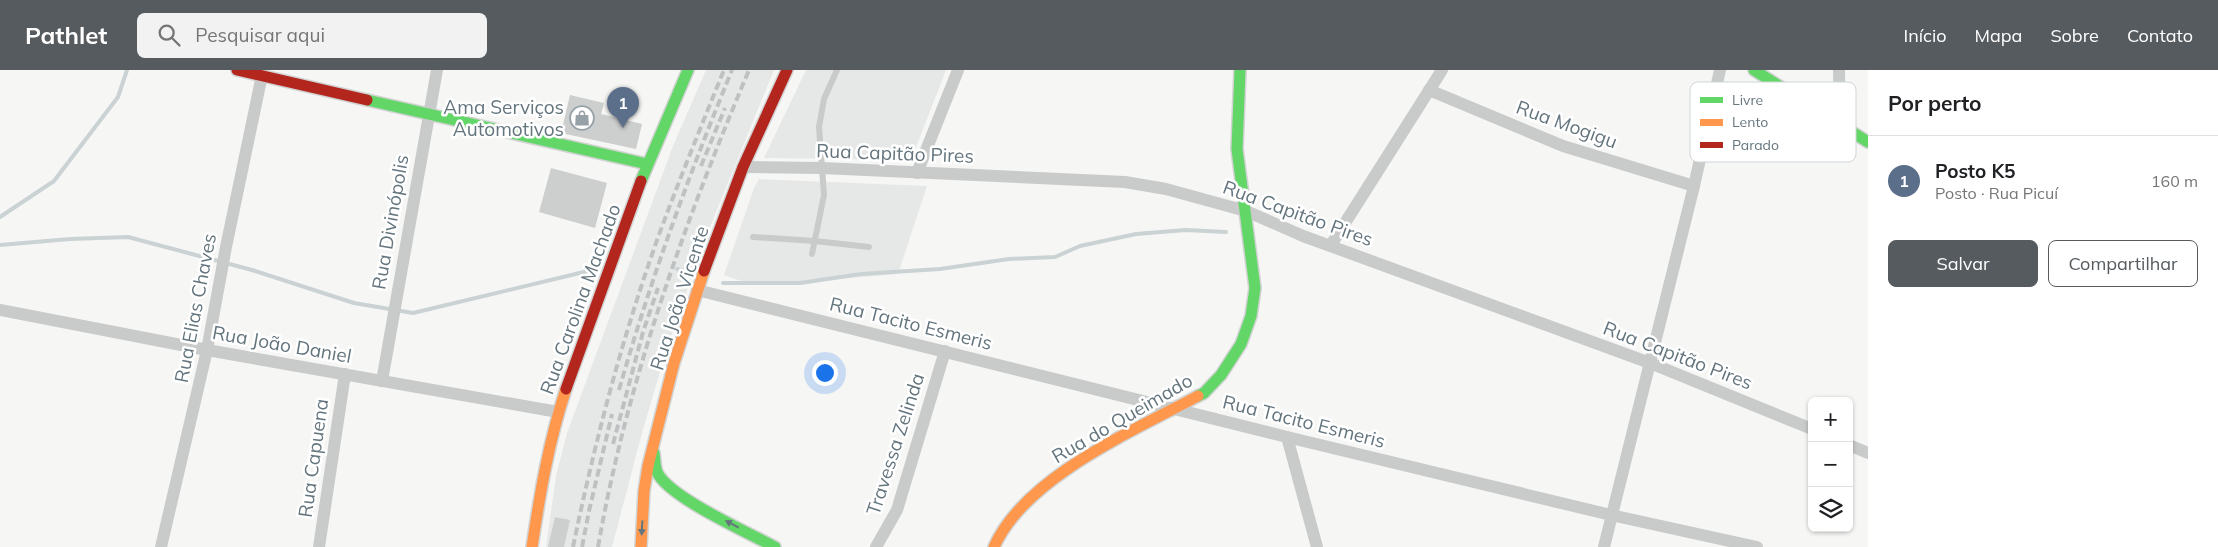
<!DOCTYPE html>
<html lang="pt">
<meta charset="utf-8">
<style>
:root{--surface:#fff;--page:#f2f2f2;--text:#202124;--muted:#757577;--line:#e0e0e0;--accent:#565b5f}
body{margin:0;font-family:Mulish,sans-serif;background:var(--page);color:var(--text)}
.controls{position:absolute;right:15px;bottom:15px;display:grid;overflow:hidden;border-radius:8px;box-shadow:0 1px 4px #0004}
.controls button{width:45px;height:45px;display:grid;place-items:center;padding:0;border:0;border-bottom:1px solid var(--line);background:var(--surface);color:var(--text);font:25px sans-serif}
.you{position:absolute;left:824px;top:302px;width:18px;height:18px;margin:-12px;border:4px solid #fff;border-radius:50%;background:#1a73e8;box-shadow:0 0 0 8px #1a73e833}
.badge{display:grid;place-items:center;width:32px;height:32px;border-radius:50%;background:var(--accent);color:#fff;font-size:16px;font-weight:700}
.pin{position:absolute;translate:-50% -41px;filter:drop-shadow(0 1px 2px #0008)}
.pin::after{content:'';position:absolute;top:26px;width:18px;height:15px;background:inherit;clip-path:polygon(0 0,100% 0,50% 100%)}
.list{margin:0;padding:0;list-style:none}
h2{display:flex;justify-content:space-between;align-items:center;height:65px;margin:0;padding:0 20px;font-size:21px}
h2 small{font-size:16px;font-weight:400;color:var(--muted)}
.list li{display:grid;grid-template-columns:32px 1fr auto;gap:15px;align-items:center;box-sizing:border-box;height:90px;padding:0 20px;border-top:1px solid var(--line)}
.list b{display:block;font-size:19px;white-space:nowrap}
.list p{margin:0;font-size:16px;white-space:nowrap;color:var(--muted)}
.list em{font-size:16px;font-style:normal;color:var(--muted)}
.actions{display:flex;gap:10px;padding:15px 20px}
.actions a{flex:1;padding:11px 0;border:1px solid var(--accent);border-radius:8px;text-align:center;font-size:18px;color:var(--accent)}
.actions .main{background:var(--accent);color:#fff}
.icon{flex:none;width:28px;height:28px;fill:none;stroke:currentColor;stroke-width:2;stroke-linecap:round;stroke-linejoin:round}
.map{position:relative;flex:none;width:1868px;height:477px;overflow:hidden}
header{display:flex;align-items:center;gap:30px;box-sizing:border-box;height:70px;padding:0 25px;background:var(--accent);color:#fff}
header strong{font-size:24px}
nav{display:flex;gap:28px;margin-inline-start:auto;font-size:18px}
.search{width:350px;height:45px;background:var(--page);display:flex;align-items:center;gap:12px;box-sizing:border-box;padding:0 18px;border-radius:8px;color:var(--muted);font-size:19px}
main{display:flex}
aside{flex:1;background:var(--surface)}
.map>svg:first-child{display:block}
.built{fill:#e6e8e7}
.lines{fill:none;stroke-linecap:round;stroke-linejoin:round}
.stream{stroke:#cad2d4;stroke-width:4}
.building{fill:#cdcece}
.fast-casing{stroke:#d2d3d3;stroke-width:14}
.slow-casing{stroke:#d2d3d3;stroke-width:14}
.jam-casing{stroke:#d2d3d3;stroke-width:14}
.lane{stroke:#c9caca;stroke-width:6}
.street{stroke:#c9caca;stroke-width:12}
.fast{stroke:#63d668;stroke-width:11}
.slow{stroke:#ff974d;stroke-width:11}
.jam{stroke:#b3261e;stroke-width:11}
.rail{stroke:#bec0c1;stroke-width:4;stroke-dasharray:8 4;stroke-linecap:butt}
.oneway{fill:#64757e}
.labels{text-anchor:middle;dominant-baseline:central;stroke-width:5;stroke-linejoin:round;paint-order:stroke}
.poi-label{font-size:19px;fill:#64757e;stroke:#fff;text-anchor:end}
.street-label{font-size:19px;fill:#64757e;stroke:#fff}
.key{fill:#fff;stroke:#d0d6d8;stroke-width:1}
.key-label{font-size:14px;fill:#64757e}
</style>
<header>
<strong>Pathlet</strong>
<div class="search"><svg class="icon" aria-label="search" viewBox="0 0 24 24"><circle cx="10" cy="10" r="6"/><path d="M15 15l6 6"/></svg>Pesquisar aqui</div>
<nav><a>Início</a><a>Mapa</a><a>Sobre</a><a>Contato</a></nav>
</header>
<main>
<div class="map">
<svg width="1868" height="477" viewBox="0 0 1868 477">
<rect width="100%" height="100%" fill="#f6f6f5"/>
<g class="built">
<path d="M706 0H774L703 174 667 278 642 363 612 477H546L556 406 567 363 673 76Z"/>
<path d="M806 0H946L911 90 764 88Z"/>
<path d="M759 109 927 116 898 204 770 215 741 211 724 205 754 118Z"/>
</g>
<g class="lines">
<g class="stream">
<path d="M0 147 54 111 118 27 127 0"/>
<path d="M0 175 70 169 128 167 252 200 354 233 413 243 588 201"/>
<path d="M677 199 689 202"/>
<path d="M723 213H800L861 204 940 199 1009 189 1055 187 1080 176 1136 164 1186 160 1226 162"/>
</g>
</g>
<g class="building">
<path d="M570 25 604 33 601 44 642 54 636 79 561 63Z"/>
<path d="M551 98 607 113 595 158 539 142Z"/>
<path d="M555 447 570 450 564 477H548Z"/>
</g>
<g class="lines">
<g class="fast-casing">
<g id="fast">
<path d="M1754 0 1868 72"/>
<path d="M367 30 647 94"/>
<path d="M641 111 688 0"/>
<path d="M1198 326 1204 323 1221 305 1241 274 1251 246 1255 218 1237 79 1240 0"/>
<path d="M654 383C655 389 655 397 657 402 668 427 749 463 775 477"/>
</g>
</g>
<g class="slow-casing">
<g id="slow">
<path d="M532 477C540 423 549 370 566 319"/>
<path d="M641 477 644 421 648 396 674 293 704 201"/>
<path d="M994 477C1025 407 1133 361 1198 326"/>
</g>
</g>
<g class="jam-casing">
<g id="jam">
<path d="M237 0 367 30"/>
<path d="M704 201 743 97 787 0"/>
<path d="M566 319 641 111"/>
</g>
</g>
<g class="lane">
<path d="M753 167 815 171 869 177"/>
<path d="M812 184 824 125 819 57 824 29 837 0"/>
</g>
<g class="street">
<path d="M1839 0 1840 54"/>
<path d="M1429 20 1563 76 1694 116"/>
<path d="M743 97 822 98 1125 112 1166 119 1246 141 1303 166 1650 293 1812 359"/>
<path d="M917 103 958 0"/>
<path d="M1331 175 1442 0"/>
<path d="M697 220 1287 367 1611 445 1757 477"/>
<path d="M0 240 207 280 558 342"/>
<path d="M382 311 437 0"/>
<path d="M1287 367 1317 477"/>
<path d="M1849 375 1868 383"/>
<path d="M161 477 207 280 226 177 262 5"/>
<path d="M319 477 345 304"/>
<path d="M876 477 897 440 945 281"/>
<path d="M1604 477 1694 116 1720 0"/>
</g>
<use href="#fast" class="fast"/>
<use href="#slow" class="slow"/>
<use href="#jam" class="jam"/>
<g class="rail">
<path d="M701 96 725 38"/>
<path d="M619 320C650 211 689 105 732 0"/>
<path d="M613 374 643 262 658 218"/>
<path d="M573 477C595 371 623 264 660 162 680 108 702 54 724 0"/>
<path d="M582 477 589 441 612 344"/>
<path d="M598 477C627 312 684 154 749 0"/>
</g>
</g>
<defs><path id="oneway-solid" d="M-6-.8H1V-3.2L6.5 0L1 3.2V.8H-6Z" transform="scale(1.25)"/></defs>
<g class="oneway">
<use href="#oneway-solid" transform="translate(732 454) rotate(-152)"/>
<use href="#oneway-solid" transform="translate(642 458) rotate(93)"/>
</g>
<defs>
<g id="shop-ring" transform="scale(1.25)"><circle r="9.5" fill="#fff" stroke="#97a2a8" stroke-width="1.5"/><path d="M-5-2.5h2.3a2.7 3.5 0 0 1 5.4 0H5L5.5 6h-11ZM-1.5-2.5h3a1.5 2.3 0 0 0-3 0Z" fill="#97a2a8"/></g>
</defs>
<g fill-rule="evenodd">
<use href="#shop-ring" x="582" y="48"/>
</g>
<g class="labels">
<g class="poi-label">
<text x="564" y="37">Ama Serviços<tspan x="564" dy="22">Automotivos</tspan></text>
</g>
<g class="street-label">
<text transform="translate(1567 54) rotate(20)">Rua Mogigu</text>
<text transform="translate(895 83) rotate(2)">Rua Capitão Pires</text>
<text transform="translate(1298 143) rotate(20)">Rua Capitão Pires</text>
<text transform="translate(390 152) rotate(-80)">Rua Divinópolis</text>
<text transform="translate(679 228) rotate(-72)">Rua João Vicente</text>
<text transform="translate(580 229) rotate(-70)">Rua Carolina Machado</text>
<text transform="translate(195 238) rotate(-79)">Rua Elias Chaves</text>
<text transform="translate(911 253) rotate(14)">Rua Tacito Esmeris</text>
<text transform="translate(282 274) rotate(10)">Rua João Daniel</text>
<text transform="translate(1678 285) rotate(21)">Rua Capitão Pires</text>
<text transform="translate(1122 348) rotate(-30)">Rua do Queimado</text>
<text transform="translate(1304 351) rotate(14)">Rua Tacito Esmeris</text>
<text transform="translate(895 374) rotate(-72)">Travessa Zelinda</text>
<text transform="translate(313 388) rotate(-82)">Rua Capuena</text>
</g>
</g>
<rect x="1690" y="12" width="166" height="80" rx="8" class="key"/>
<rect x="1700" y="27" width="23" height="6" fill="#63d668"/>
<rect x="1700" y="49" width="23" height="7" fill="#ff974d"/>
<rect x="1700" y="72" width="23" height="6" fill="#b3261e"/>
<g class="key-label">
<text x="1732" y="35">Livre</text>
<text x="1732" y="57">Lento</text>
<text x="1732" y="80">Parado</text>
</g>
</svg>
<div class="controls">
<button>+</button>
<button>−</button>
<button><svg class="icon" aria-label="layers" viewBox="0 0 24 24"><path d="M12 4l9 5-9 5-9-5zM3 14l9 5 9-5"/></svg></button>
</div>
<div class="you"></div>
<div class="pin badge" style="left:623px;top:58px;background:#5c6f8a">1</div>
</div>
<aside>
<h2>Por perto<small></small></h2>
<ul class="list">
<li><span class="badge" style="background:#5c6f8a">1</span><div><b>Posto K5</b><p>Posto · Rua Picuí</p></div><em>160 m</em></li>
</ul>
<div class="actions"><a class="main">Salvar</a><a>Compartilhar</a></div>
</aside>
</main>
